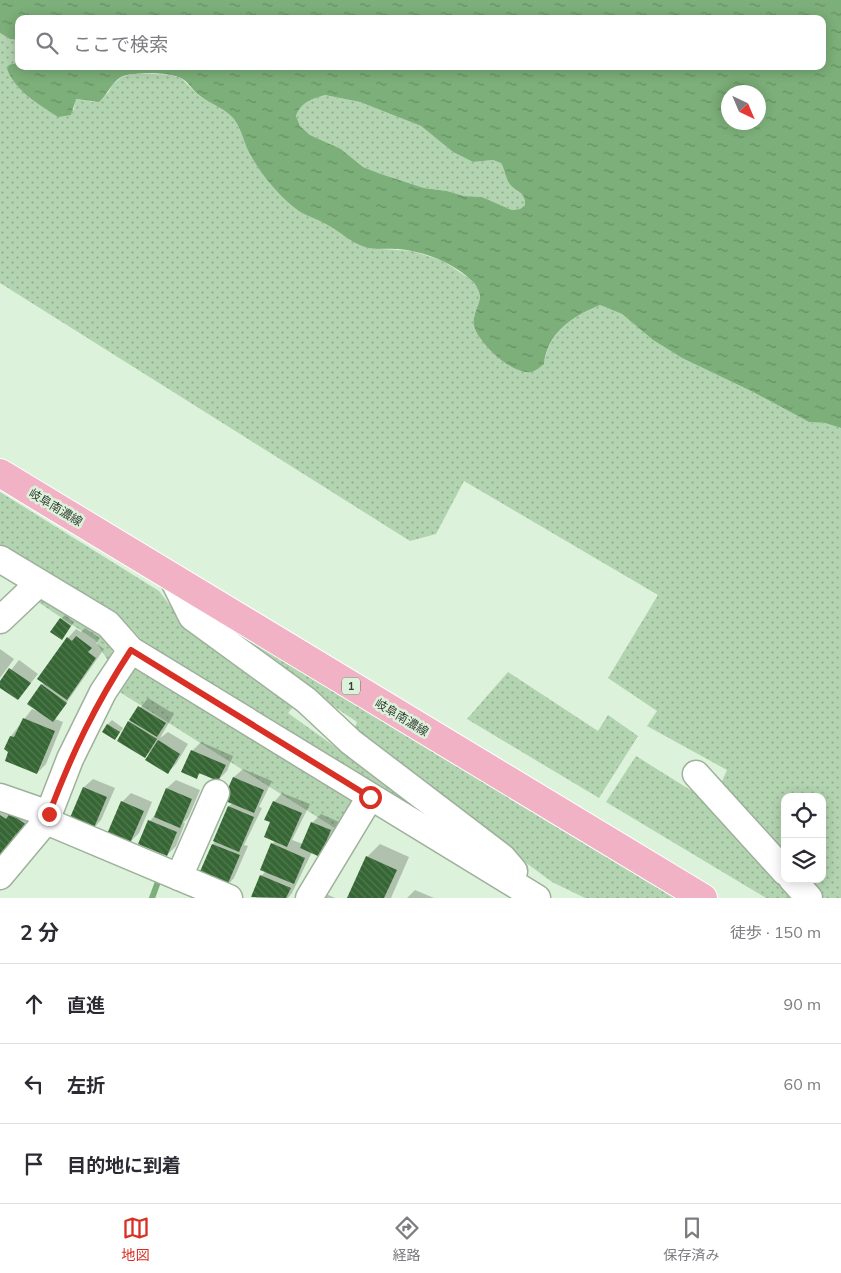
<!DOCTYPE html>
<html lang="ja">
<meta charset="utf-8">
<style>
:root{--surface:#fff;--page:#f2f2f3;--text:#2b2b33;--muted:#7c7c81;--line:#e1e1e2;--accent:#d93025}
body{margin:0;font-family:Mulish,"Noto Sans JP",sans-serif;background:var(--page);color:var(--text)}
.controls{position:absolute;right:15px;bottom:15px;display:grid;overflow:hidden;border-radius:10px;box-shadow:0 2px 12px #0003}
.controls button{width:45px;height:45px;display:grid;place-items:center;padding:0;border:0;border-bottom:1px solid var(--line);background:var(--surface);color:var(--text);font:25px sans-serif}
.compass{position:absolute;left:721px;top:85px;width:45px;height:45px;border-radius:50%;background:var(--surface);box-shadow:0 2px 12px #0003;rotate:136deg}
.stop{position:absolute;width:15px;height:15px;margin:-11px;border:4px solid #d93025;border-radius:50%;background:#fff}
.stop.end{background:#d93025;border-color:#fff;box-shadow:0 1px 5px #0008}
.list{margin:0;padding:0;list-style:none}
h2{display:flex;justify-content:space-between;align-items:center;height:65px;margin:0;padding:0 20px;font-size:21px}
h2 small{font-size:16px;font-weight:400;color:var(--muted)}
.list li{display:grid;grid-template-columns:32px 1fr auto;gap:15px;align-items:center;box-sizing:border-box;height:80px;padding:0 20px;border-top:1px solid var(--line)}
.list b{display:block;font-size:19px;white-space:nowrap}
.list em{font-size:16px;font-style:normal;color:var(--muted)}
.icon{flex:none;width:28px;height:28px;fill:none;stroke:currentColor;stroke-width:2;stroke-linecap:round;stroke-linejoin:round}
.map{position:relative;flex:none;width:841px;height:898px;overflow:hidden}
.search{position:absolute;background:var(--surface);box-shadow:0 2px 12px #0003;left:15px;right:15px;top:15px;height:55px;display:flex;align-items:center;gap:12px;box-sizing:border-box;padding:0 18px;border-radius:10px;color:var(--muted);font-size:19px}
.sheet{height:305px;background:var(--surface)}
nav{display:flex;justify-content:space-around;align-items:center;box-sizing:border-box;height:70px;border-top:1px solid var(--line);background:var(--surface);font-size:14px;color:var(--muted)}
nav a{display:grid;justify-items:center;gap:2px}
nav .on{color:var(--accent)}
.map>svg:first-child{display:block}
.green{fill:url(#green-dots)}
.water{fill:url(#water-ripples);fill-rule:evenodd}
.shadow{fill:#0003}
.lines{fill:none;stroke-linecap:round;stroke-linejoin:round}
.stream{stroke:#7caf79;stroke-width:6}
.building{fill:url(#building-back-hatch)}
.minor-casing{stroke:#9db19b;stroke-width:29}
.major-casing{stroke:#fff;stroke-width:30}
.minor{stroke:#fff;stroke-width:26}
.major{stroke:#f2b2c6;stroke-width:28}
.route{stroke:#d93025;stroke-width:6}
.labels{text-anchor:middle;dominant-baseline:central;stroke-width:5;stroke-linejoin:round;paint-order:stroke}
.shield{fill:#dcf2da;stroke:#687567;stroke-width:1}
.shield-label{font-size:11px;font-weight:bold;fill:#363f36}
.street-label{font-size:12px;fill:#363f36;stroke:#dcf2da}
</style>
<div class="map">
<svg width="841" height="898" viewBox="0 0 841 898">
<defs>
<pattern id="green-dots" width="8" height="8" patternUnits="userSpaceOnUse" patternTransform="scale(1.25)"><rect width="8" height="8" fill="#b3d4b0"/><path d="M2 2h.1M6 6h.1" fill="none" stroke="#92ad90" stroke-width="1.8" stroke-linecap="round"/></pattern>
<pattern id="water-ripples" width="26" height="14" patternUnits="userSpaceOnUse" patternTransform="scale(1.25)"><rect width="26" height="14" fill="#7caf79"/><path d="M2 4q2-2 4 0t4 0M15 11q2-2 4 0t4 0" fill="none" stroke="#669064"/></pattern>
<pattern id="building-back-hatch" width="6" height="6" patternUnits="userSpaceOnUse" patternTransform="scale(1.25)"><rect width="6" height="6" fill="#366634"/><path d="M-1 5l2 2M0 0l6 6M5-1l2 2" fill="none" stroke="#527951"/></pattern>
</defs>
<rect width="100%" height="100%" fill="#dcf2da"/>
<g class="green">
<path d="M0 33 10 39 19 40V62L14 63 7 69 18 87 74 110 75 99 94 102 108 93 113 84 122 77 135 73 170 75 181 78 199 96 226 110 236 121 251 156 272 185 298 210 382 249 413 251 443 261 470 279 479 289 480 304 474 316V327L481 340 533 372 544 364C548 333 573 316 600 305L622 314 653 340 682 358 753 392 809 422 825 423 841 428V898H821L804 879H822V797H785V859L719 788 727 770 647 726 657 711 608 678 658 595 464 481 436 534 410 541 0 283Z"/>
<path d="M325 95 360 102 421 126 453 152 473 162 493 160 501 163C505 169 505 178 509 183 516 192 526 191 525 205L520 209 512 210 482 197 464 196 447 191 424 188 381 174 363 167 341 149 310 135 300 126 296 116C301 102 312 99 325 95Z"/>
<path d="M0 492 159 591 185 625 296 703 288 713 492 859 160 661 131 628 0 550Z"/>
<path d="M41 592 104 630 112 650 110 664 95 640 29 596Z"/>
<path d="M200 610 681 898H585L552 882 352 734 357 722 199 615Z"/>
<path d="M136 666 353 794 356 807 341 832 115 689Z"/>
<path d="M508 672 598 731 608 715 638 736 599 798 467 719Z"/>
<path d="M636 756 708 801 793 898H766L606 802Z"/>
</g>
<path class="water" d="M0 0H841V428L825 423 809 422 753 392 682 358 653 340 622 314 600 305C573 316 547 333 544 364 541 366 536 371 532 372 514 376 481 345 475 329 468 310 492 300 471 280 453 263 424 251 399 249 388 248 376 250 365 247 351 243 338 230 326 224 317 219 307 216 299 211 280 198 260 173 250 154 244 143 241 128 234 119 225 108 211 104 200 96 193 91 189 82 181 78 169 72 133 71 121 77 112 82 107 95 99 102L76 99 71 115 58 117C39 104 16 92 7 69L9 65 19 62V66H822V19H19V40L10 39 0 33ZM728 92H758V122H728ZM325 95 360 102 421 126 453 152 473 162 493 160 501 163C505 169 505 178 509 183 515 192 526 191 525 205L520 209 512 210 482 197 464 196 447 191 424 188 381 174 363 167 341 149 310 135 300 126 296 116C301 102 312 99 325 95Z"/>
<g class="shadow">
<path d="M65 615 74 622 62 639 61 619Z"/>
<path d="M85 628 100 638 96 643 104 649 55 719 63 722 46 764 37 773 10 751 11 736 32 709 39 712 42 685 68 638 76 629 81 632Z"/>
<path d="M0 649 14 659 0 678Z"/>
<path d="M19 660 38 674 18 699 0 686V684Z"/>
<path d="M148 698 174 714 160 738 168 732 188 744 176 764 167 773 153 749 145 757 129 722Z"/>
<path d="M112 720 123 728 115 739 108 724Z"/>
<path d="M201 742 233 756 227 771 218 780 201 773 196 777 192 751Z"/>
<path d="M243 769 272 781 259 807 262 808 244 845 248 846 234 878 226 887 200 876 229 806 233 803 234 777Z"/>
<path d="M93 779 115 788 101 820 93 829 71 819 84 787Z"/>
<path d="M176 780 200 790 188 818 183 823H185L176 846 167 855 150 821 156 814 167 788Z"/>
<path d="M131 793 152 802 139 833 130 842 122 802Z"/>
<path d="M282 793 310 804 292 840 303 844 312 823 321 814 339 822 329 847 320 855 312 852 292 893 288 898H257L252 896 261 876 266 871 272 844 276 840 271 821 274 802Z"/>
<path d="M0 806 36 817 17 834 0 858Z"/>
<path d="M380 844 409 857 391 898H348L367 857Z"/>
<path d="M415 890 434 898H407Z"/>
<path d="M324 893 335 898H319Z"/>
</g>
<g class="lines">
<path class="stream" d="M152 898 159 879 162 881"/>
</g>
<g class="building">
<path d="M60 618 71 626 62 640 50 632Z"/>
<path d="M76 636 92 648 88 652 96 658 67 700 37 679 67 637 72 641Z"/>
<path d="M9 668 31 683 18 700 0 688V681Z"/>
<path d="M41 684 67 703 53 722 27 704Z"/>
<path d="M138 706 166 723 157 737 129 720Z"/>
<path d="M23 718 55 731 37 774 5 761 8 752 4 749 10 736 14 737Z"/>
<path d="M128 721 157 739 145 758 117 741Z"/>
<path d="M107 724 120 732 115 740 102 732Z"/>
<path d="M158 740 180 754 168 774 145 760Z"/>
<path d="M191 750 226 765 218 781 199 773 197 779 181 772Z"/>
<path d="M233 777 264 790 254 813 223 800Z"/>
<path d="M83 787 107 797 93 830 69 820Z"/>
<path d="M166 788 192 799 180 828 154 817Z"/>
<path d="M121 801 144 811 130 843 107 834Z"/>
<path d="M273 801 302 813 287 847 264 837 270 822 264 820Z"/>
<path d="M228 806 254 817 239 852 213 841Z"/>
<path d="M10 813 28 826 20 837 16 834 0 856V815L6 819Z"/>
<path d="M148 820 177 832 167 856 138 844Z"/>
<path d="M311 822 331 830 320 857 300 848Z"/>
<path d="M271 843 305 858 294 884 260 870Z"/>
<path d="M212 844 240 855 226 888 198 876Z"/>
<path d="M366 856 397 870 384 898H347Z"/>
<path d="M260 875 291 888 286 898 251 897Z"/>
</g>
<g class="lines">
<g class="minor-casing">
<g id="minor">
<path d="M0 559 108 624 131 650 537 898"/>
<path d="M172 577 192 617 306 700 351 742 502 857 514 871"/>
<path d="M0 620 39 583"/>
<path d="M696 774 785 872"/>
<path d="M0 797 49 814"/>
<path d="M46 821 229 898"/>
<path d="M0 876 46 821 70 759 103 692 131 650"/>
<path d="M179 877 216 793"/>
<path d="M792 879 809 898"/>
<path d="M309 898 370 797"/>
</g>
</g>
<g class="major-casing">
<path id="major" d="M0 473 703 898"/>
</g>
<use href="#minor" class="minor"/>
<use href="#major" class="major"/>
</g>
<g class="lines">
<path class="route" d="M49 814C72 753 95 705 131 650L370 797"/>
</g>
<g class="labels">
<rect class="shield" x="342" y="677.5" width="18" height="17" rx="4"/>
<g class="shield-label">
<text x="351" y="686">1</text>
</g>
<g class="street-label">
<text transform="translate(56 507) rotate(31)">岐阜南濃線</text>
<text transform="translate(402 717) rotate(31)">岐阜南濃線</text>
</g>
</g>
</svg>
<div class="controls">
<button><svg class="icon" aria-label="locate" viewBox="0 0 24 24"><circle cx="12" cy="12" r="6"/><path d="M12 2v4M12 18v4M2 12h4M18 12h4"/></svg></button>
<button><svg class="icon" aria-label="layers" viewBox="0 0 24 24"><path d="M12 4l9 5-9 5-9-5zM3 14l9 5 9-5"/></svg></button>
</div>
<svg class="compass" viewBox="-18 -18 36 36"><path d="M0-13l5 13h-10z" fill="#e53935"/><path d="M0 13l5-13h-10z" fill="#7c7c81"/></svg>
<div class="stop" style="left:370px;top:797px"></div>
<div class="stop end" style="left:49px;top:814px"></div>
<div class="search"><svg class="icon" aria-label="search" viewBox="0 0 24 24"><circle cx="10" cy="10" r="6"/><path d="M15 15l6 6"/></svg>ここで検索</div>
</div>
<section class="sheet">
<h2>2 分<small>徒歩 · 150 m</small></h2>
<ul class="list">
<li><svg class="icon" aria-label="ahead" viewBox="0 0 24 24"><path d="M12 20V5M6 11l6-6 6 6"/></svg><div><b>直進</b></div><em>90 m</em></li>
<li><svg class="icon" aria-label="left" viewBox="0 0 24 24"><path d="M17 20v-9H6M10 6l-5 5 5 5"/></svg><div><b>左折</b></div><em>60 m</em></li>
<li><svg class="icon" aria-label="arrive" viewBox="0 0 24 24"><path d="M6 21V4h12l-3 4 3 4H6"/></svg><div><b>目的地に到着</b></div></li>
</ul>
</section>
<nav>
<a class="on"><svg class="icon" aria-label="map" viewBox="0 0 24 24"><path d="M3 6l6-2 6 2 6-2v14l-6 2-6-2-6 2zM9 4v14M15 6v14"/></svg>地図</a>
<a><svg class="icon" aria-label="directions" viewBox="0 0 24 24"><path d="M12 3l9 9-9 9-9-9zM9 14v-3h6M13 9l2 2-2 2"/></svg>経路</a>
<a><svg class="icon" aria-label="saved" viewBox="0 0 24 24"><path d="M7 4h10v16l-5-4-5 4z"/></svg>保存済み</a>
</nav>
